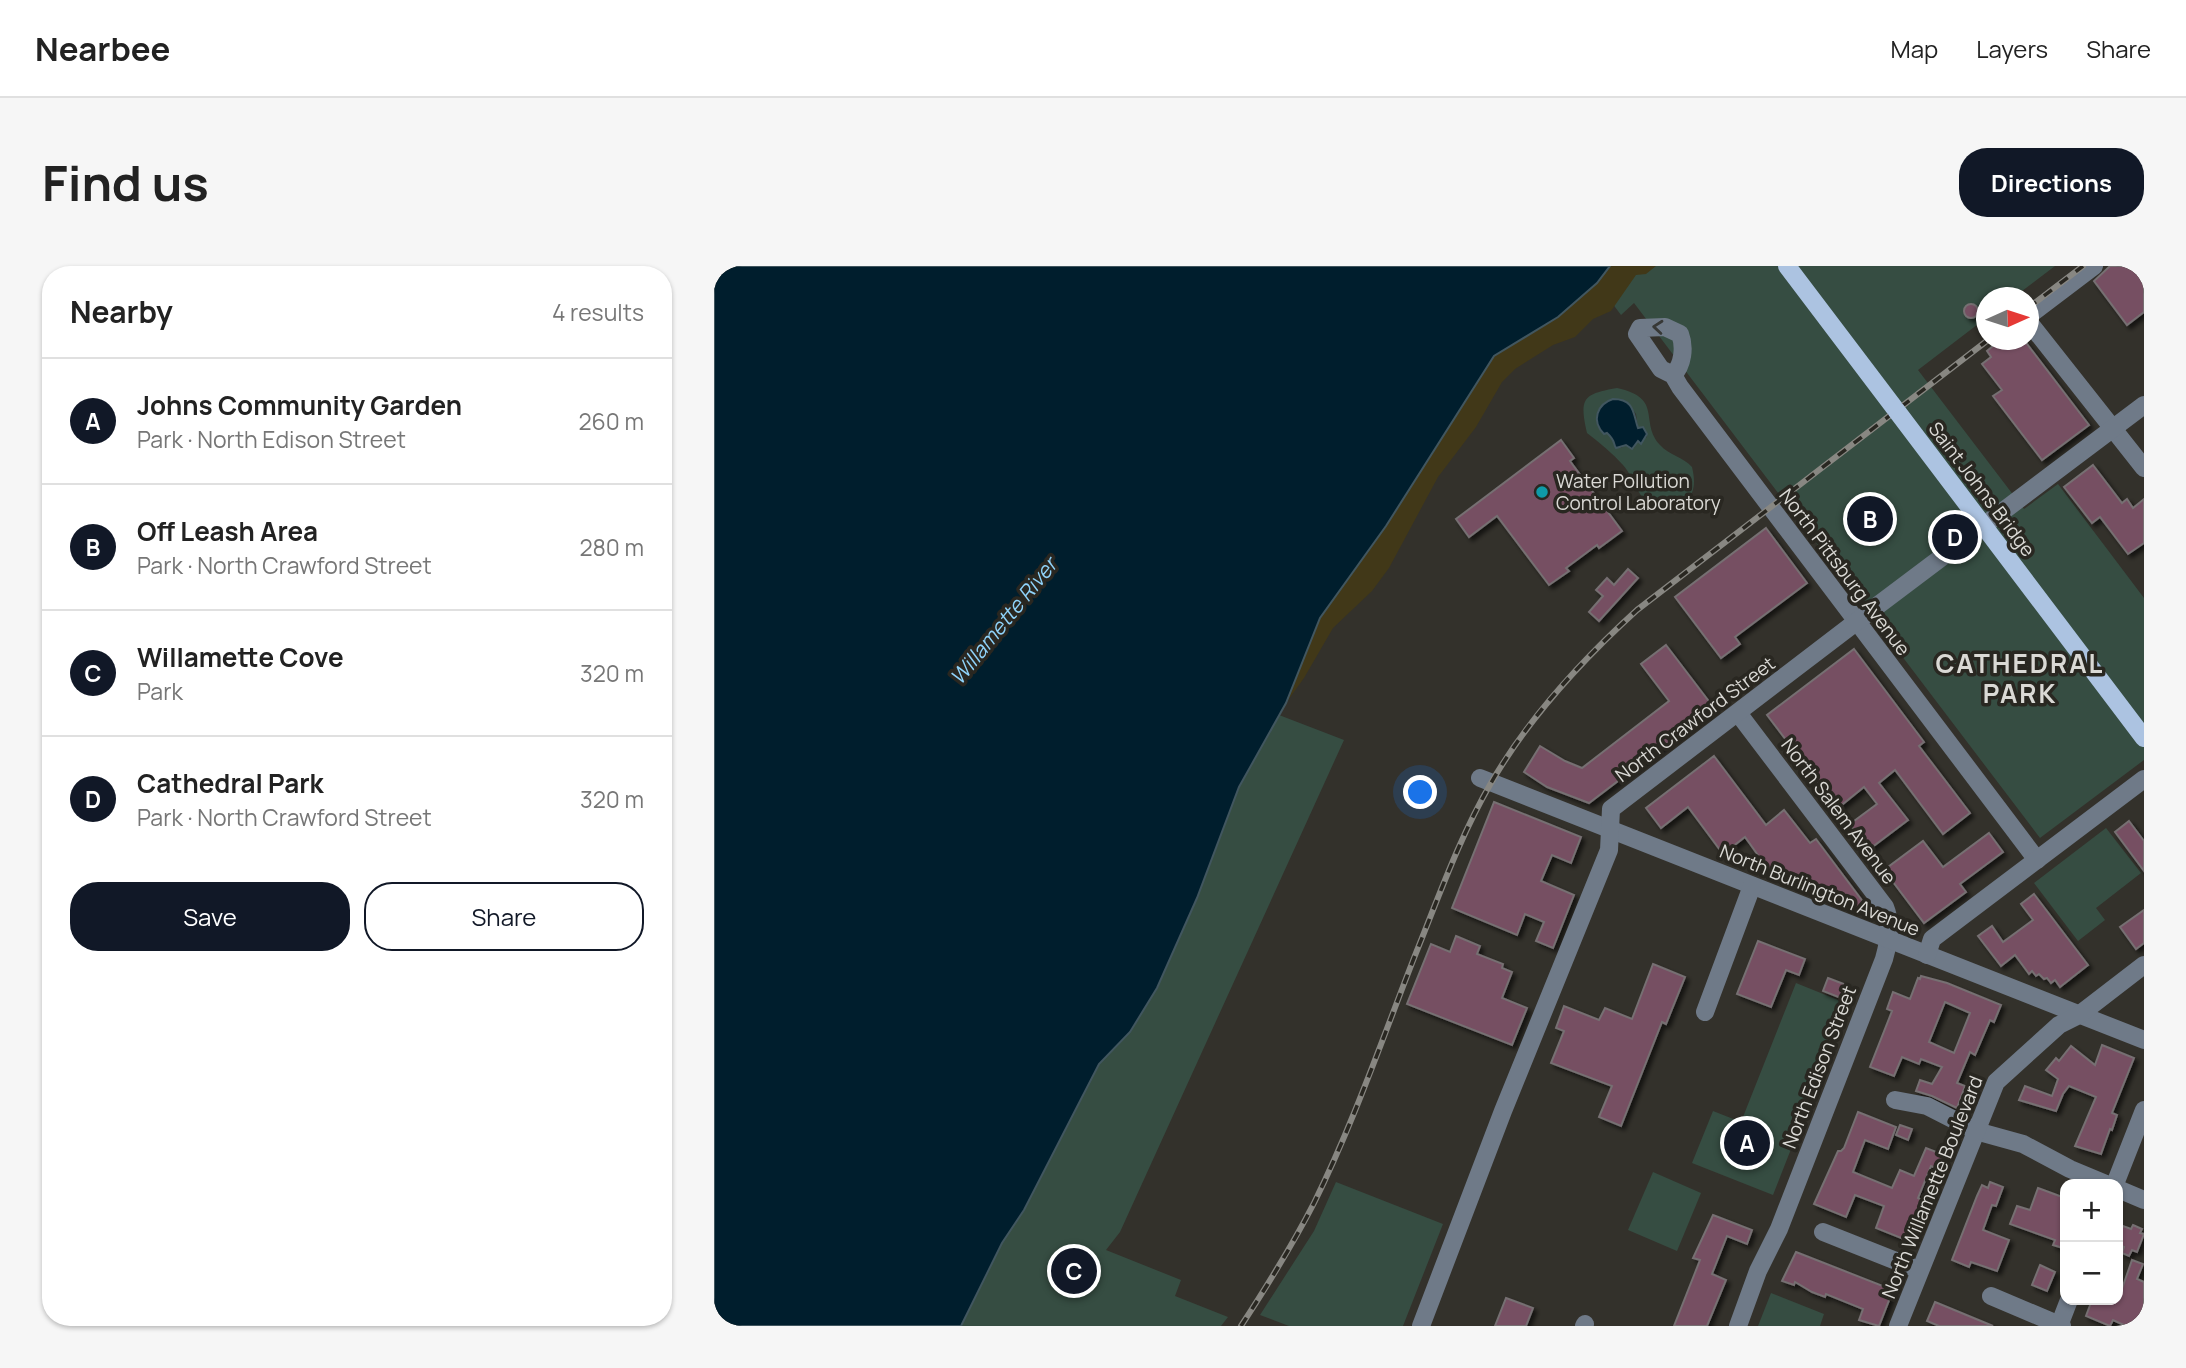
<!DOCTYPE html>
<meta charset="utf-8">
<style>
:root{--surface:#fff;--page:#f6f6f6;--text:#222;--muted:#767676;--line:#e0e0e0;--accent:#111827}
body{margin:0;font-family:Manrope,sans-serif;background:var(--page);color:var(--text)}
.controls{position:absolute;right:21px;bottom:21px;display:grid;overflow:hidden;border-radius:14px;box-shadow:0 2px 5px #0004}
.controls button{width:63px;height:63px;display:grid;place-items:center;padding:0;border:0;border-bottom:2px solid var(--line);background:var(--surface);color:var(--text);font:35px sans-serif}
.compass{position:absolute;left:1262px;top:21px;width:63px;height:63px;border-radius:50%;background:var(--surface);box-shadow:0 2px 5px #0004;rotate:87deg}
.you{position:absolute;left:707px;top:527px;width:24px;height:24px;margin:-18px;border:5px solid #fff;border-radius:50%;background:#1a73e8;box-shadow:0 0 0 10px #1a73e833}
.badge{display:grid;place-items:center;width:46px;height:46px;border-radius:50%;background:var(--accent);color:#fff;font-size:23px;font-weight:700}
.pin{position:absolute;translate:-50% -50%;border:4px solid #fff;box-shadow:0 2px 7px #0006}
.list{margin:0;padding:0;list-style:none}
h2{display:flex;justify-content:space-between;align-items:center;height:91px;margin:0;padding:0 28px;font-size:30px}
h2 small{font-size:23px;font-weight:400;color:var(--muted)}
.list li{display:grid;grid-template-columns:46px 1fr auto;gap:21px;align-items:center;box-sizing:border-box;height:126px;padding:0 28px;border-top:2px solid var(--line)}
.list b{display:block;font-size:26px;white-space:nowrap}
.list p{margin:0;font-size:23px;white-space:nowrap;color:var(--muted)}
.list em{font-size:23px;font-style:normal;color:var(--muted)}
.actions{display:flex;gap:14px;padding:21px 28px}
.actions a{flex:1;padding:16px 0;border:2px solid var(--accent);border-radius:28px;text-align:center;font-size:24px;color:var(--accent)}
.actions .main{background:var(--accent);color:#fff}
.map{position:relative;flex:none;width:1430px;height:1060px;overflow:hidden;border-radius:28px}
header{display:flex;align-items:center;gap:42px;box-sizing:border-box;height:98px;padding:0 35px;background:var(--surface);border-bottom:2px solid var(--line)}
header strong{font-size:33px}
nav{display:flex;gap:38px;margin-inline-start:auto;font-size:24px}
.intro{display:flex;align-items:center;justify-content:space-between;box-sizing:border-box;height:168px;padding:0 42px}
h1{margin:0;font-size:49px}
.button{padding:18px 32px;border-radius:28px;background:var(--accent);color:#fff;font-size:24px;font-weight:700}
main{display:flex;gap:42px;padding:0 42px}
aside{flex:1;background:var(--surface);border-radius:28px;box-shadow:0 2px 5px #0004}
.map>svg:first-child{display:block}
.green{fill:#364d42;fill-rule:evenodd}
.sand{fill:#413818}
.water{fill:#001e2d;stroke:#41565f;stroke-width:2}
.building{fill:#764f62;stroke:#766f72;stroke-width:2;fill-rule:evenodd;filter:url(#shadow)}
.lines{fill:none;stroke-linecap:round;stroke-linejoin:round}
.minor{stroke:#6f7a88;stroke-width:18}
.major{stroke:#acc3e1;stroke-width:18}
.rail-casing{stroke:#888782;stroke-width:6}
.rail{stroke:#292721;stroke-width:3.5;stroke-dasharray:10;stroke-linecap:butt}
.major-bridge{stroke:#acc3e1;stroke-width:18}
.oneway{stroke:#373836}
.culture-dot{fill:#0f9aa8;stroke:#292721;stroke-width:2.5}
.labels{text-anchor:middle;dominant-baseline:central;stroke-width:7;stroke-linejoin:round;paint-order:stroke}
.poi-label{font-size:19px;fill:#dad9d5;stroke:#292721;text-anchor:start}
.street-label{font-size:19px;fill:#dad9d5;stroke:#292721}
.water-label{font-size:21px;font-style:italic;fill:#8fd3fa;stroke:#292721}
.district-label{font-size:26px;font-weight:bold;letter-spacing:2px;fill:#dad9d5;stroke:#292721}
</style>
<header>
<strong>Nearbee</strong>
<nav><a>Map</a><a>Layers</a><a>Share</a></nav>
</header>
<div class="intro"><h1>Find us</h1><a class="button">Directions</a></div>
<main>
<aside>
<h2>Nearby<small>4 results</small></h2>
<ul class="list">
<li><span class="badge">A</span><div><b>Johns Community Garden</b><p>Park · North Edison Street</p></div><em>260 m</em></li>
<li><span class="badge">B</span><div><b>Off Leash Area</b><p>Park · North Crawford Street</p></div><em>280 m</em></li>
<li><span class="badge">C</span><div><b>Willamette Cove</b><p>Park</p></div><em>320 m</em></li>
<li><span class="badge">D</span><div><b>Cathedral Park</b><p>Park · North Crawford Street</p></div><em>320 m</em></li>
</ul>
<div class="actions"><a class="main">Save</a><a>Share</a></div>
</aside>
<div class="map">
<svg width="1430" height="1060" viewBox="0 0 1430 1060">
<defs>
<filter id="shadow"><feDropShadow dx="3.5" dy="3.5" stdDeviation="2" flood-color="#0009"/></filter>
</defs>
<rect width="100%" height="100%" fill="#33312b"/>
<g class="green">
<path d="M896 0H1341L1300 31 1272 32V52L1204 104 1310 243 1344 218 1430 332V494L1326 572 920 37 907 49 883 17Z"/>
<path d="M903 122C950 132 925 156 946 179 955 189 969 191 978 201 981 214 982 226 971 237 968 240 961 242 957 243 927 250 924 216 909 199 898 187 886 177 873 167 865 132 869 128 903 122ZM899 133 913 136 922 148 924 162 929 161 933 171 922 176 920 182 912 179 907 182 894 167 890 168 883 158C882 146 887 136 899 133Z"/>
<path d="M565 449 630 474 406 966 392 984 467 1014 461 1030 514 1051 507 1060H247L288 977 310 944 385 798 416 766 483 632 525 521Z"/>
<path d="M1392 562 1427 607 1382 642 1391 654 1364 675 1320 617Z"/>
<path d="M1082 717 1134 738 1059 929 978 897 999 845 1027 856Z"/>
<path d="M939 906 987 927 963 985 914 964Z"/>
<path d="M622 916 729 958 689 1060H575L546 1049 600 965Z"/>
<path d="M1057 1027 1110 1048 1106 1060H1044Z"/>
</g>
<path class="sand" d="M896 0H942L932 8 922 9 897 45 879 53 861 71 839 79 801 103 788 116 762 161 724 211 675 302 658 325 619 362 590 412 572 437 606 352 672 260 780 90 844 51 891 8Z"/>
<g class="water">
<path d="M0 0H896L883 17 844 51 780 90 672 260 606 352 572 437 525 521 483 632 443 722 416 766 385 798 310 944 288 977 247 1060H0Z"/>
<path d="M899 133C921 133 919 148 924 162L929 161 933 168 927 178 924 175 918 183 912 179 902 182C899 178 902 175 893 167L890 168C877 155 883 138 899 133Z"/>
</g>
<g class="building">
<path d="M1396 0H1430V46L1413 59 1380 15Z"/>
<circle cx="1257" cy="45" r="7"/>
<path d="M1300 74H1310L1375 159 1328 194 1279 130 1288 124 1268 98 1277 91 1273 85 1285 75 1290 81Z"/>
<path d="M847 174 860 192 856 195 908 265 885 282 883 279 852 302 855 305 835 319 783 250 755 271 742 253Z"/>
<path d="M1379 199 1408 237 1413 233 1419 242 1430 233V277L1414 288 1386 251 1378 257 1350 221Z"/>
<path d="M1052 262 1093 317 1021 371 1026 378 1007 392 961 331Z"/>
<path d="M914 303 924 312 885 355 875 346 889 330 882 324 893 312 900 319Z"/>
<path d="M952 379 1000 442 875 537 833 521 810 506 826 480 851 495 868 502 955 435 927 398Z"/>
<path d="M1140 383 1210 476 1205 480 1256 547 1229 568 1181 504 1165 517 1194 554 1153 585 1136 558 1163 538 1150 521 1124 542 1053 449Z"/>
<path d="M1000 490 1052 559 1070 544 1096 577 1102 573 1159 649 1058 609 1031 571 1009 588 974 541 947 562 932 542Z"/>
<path d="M780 536 867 571 857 597 838 589 827 615 860 629 839 682 822 675 830 656 811 648 803 669 738 642Z"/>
<path d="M1415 555 1430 575V605L1401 566Z"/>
<path d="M1275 567 1289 586 1246 618 1252 626 1210 657 1170 604 1209 575 1229 601Z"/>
<path d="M1320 628 1374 699 1346 721 1341 714 1337 717 1333 712 1330 713 1325 708 1322 710 1318 705 1315 708 1301 689 1287 700 1264 670 1278 660 1289 676 1319 654 1307 638Z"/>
<path d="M1430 644V677L1422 683 1406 661Z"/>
<path d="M742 670 766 680 763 688 789 698 788 702 798 706 788 732 813 742 798 779 693 738 717 678 736 686Z"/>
<path d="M1044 675 1091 693 1085 709 1072 704 1057 741 1023 728Z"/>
<path d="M939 698 971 711 952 758 948 756 907 860 885 851 898 820 837 797 850 765 842 762 850 740 885 754 891 742 918 753Z"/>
<path d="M1207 710 1233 717 1287 739 1280 756 1276 754 1261 789 1256 786 1243 817 1251 820 1243 842 1218 830 1202 825 1206 814 1218 818 1228 801 1207 793 1205 798 1188 791 1180 810 1156 801 1178 745 1173 743 1179 726 1196 733 1204 712 1206 713ZM1231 736 1256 747 1240 787 1215 776Z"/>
<path d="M1114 712 1135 720 1133 724 1136 726 1132 734 1109 725Z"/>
<path d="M1388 779 1420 792 1398 847 1403 849 1398 864 1396 863 1387 888 1361 880 1382 831 1355 820 1349 828 1342 845 1305 834 1311 820 1338 830 1344 813 1332 804 1342 792 1345 795 1357 780 1381 799Z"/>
<path d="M1144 846 1182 861 1174 883 1151 874 1139 906 1178 922 1186 904 1200 910 1212 882 1230 889 1224 903 1217 900 1204 932 1208 934 1192 974 1162 962 1170 940 1141 929 1132 951 1100 938 1124 885H1127L1130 882Z"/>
<path d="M1186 859 1198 863 1194 874 1182 869Z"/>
<path d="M1276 916 1289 921 1282 940 1278 939 1269 964 1295 974 1283 1005 1257 996 1255 1001 1238 994 1263 930 1268 919 1274 922Z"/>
<path d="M1324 922 1351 932V978L1349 982 1339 979 1341 974 1296 958 1303 940 1316 944Z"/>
<path d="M999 949 1038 964 1033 978 1013 970 998 1008 1012 1014 993 1060H960L986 994 979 992Z"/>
<path d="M1419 959 1428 963 1426 967 1430 968 1423 986 1418 984 1415 990 1408 987 1410 981 1404 978V963L1407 964 1409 960 1417 963Z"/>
<path d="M1082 986 1179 1024 1165 1060 1145 1054 1149 1043 1112 1028 1111 1031 1098 1026 1081 1016 1080 1019 1068 1015Z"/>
<path d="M1418 994 1429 998 1423 1013 1430 1016V1047L1424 1060H1412L1399 1054 1396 1060 1372 1050 1378 1034H1404Z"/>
<path d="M1326 999 1341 1006 1333 1025 1318 1019Z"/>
<path d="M792 1032 819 1042 812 1060H781Z"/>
<path d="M1221 1036 1279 1060H1225L1213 1055Z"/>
</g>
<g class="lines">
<g class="minor">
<path d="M1314 50 1380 0"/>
<path d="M1314 55 1430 202"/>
<path d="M959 109C969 99 971 81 966 68L951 61 926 62 923 68 947 103 959 109 966 121 1323 594"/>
<path d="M1024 447 1171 641C1178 658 1175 675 1170 693L1065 963 1044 1005 1024 1060"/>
<path d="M766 512 1430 774"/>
<path d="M1213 689 1218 673 1430 513"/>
<path d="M991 746 1038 620"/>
<path d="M1181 834 1213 840 1262 865 1309 878 1356 903 1392 918"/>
<path d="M1401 918 1430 844"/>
<path d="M1404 923 1430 934"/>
<path d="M1109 966 1205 1004"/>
<path d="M1277 1030 1348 1060"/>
<path d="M707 1060 789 845 895 584 897 543 1159 343 1430 139"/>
<path d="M870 1060 871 1058"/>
<path d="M1184 1060 1282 816 1345 759 1365 749 1430 699"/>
<path d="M1345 1060 1355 1034"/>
</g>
<path class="major" d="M1073 0 1182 144"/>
<g class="rail-casing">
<g id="rail">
<path d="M1314 42 1369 0"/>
<path d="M527 1060C553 1020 578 980 600 937 639 858 668 774 700 692 724 633 745 572 777 517 815 451 867 395 923 344L1274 74"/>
</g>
</g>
<use href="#rail" class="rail"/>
<path class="major-bridge" d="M1182 144 1430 472"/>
</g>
<defs><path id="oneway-chevron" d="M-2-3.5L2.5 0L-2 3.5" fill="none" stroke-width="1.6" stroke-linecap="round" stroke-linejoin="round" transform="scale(1.75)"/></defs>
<use class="oneway" href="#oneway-chevron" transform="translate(944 61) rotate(-175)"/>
<circle class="culture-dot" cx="828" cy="226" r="7"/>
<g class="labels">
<g class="poi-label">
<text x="842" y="215">Water Pollution<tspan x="842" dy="22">Control Laboratory</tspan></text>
</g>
<g class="street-label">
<text transform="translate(1268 223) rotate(53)">Saint Johns Bridge</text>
<text transform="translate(1131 306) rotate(53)">North Pittsburg Avenue</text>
<text transform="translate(981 453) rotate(-37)">North Crawford Street</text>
<text transform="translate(1125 545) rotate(53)">North Salem Avenue</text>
<text transform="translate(1106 624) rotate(22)">North Burlington Avenue</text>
<text transform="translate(1105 801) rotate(-69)">North Edison Street</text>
<text transform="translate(1218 921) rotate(-68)">North Willamette Boulevard</text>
</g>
<g class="water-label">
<text transform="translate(289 355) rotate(-51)">Willamette River</text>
</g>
<g class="district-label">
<text x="1306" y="397">CATHEDRAL<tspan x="1306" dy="30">PARK</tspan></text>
</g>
</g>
</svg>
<div class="controls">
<button>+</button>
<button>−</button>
</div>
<svg class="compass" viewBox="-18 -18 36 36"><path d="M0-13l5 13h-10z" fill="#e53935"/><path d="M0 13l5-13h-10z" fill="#767676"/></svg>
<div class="you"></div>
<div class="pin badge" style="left:1033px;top:877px">A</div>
<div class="pin badge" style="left:1156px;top:253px">B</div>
<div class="pin badge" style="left:360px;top:1005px">C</div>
<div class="pin badge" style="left:1241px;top:271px">D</div>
</div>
</main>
